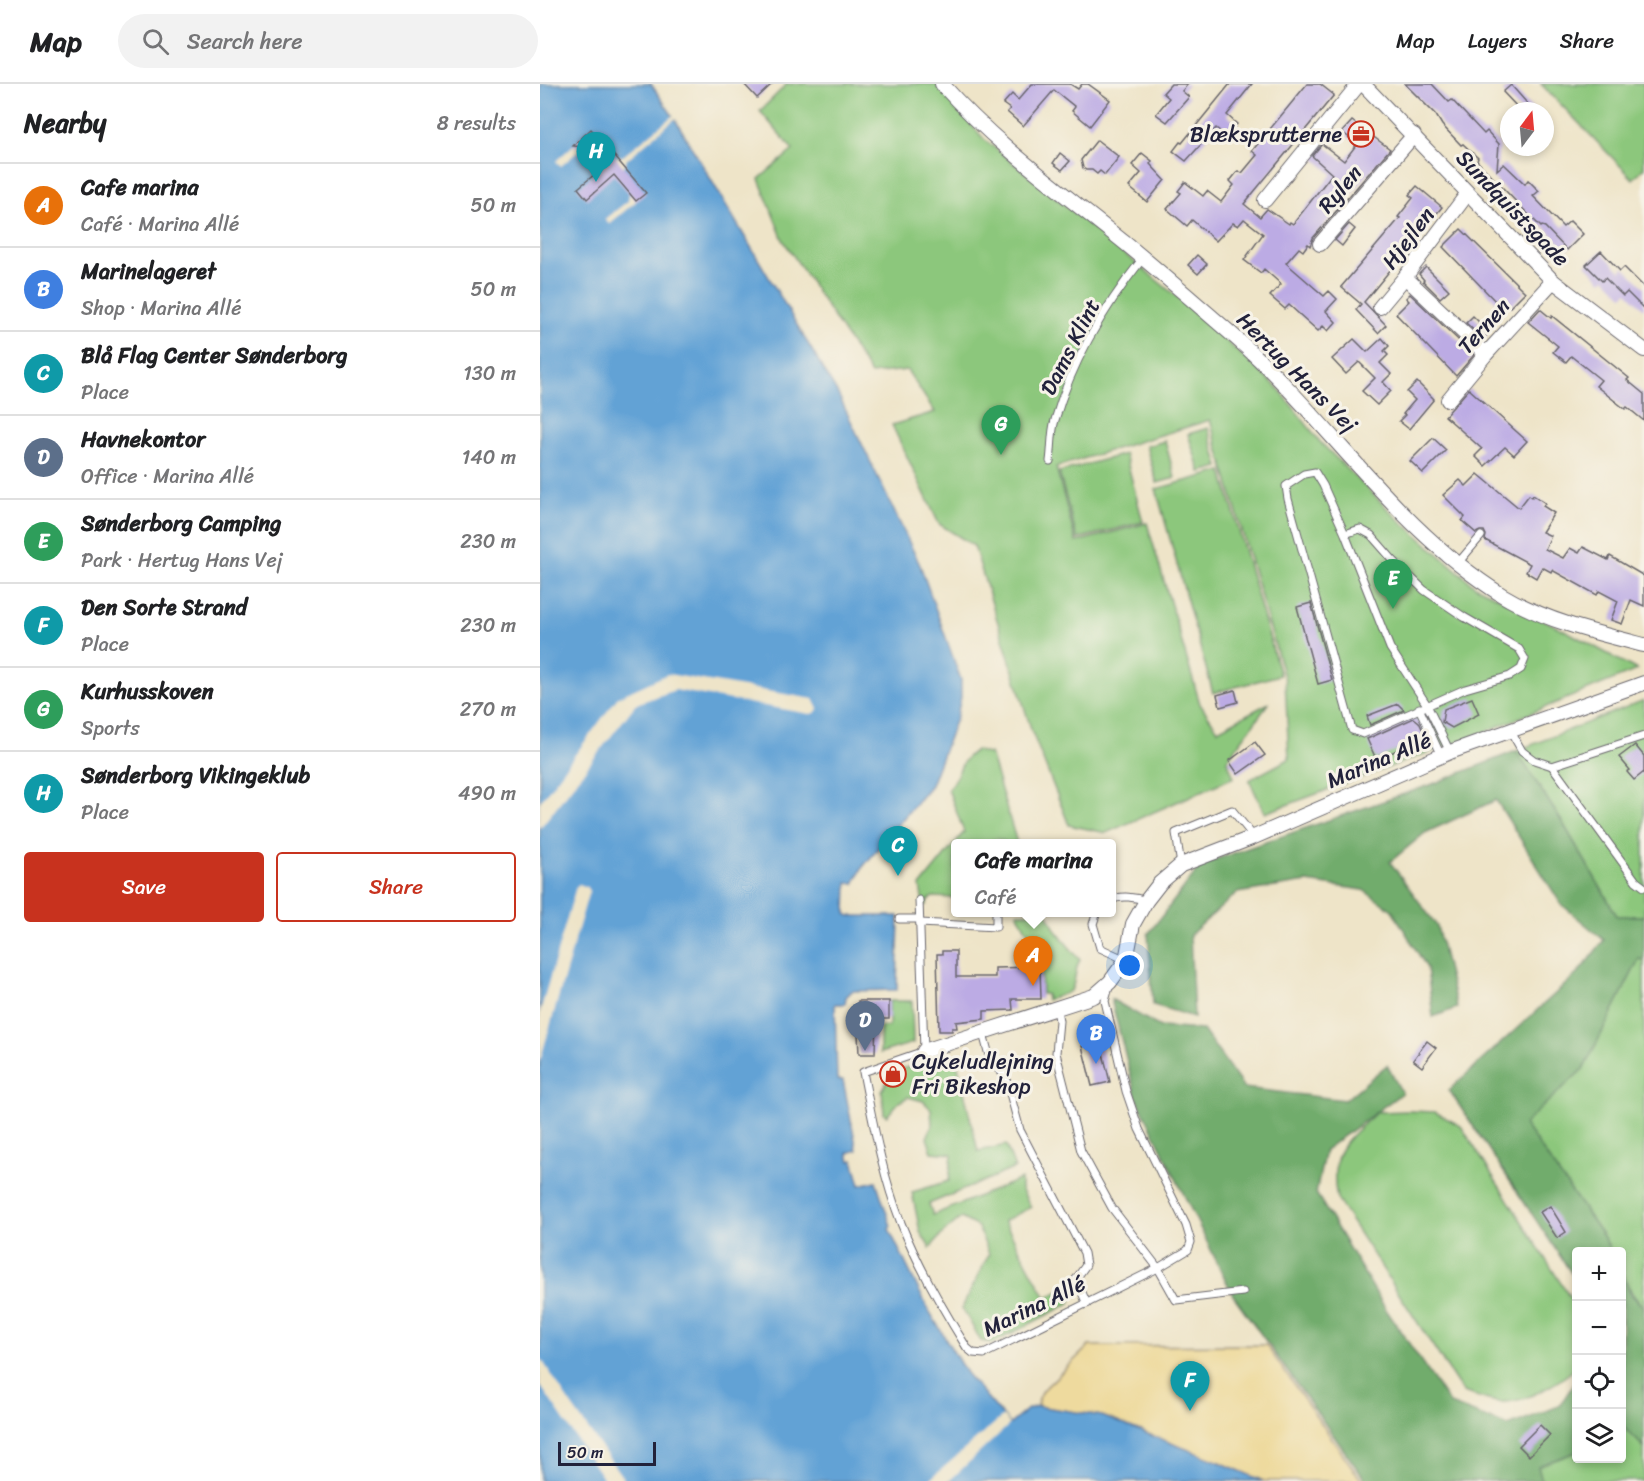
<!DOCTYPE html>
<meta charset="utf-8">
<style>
:root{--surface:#fff;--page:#f2f2f2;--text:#202124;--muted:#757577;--line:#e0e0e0;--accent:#c8321e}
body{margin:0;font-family:Sriracha,sans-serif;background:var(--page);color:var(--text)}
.controls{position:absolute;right:18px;bottom:18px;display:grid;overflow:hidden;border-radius:6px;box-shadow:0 3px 9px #0003}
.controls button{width:54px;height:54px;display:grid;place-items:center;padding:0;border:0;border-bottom:2px solid var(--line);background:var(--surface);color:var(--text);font:30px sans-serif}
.compass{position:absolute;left:960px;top:18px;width:54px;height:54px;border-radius:50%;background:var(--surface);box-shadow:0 3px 9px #0003;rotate:16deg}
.scale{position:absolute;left:18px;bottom:15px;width:98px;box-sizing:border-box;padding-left:6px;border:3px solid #22223b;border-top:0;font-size:16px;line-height:21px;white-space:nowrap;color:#22223b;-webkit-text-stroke:4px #f7f3e8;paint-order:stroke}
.you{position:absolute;left:590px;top:882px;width:21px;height:21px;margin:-15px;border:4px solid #fff;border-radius:50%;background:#1a73e8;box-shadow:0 0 0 9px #1a73e833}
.badge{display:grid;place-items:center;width:39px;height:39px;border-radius:50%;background:var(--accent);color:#fff;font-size:20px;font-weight:700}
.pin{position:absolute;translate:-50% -50px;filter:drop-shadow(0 2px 3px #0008)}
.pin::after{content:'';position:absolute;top:32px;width:21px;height:18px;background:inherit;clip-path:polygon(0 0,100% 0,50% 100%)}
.popup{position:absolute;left:411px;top:755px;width:165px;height:78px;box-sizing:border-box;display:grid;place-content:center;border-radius:6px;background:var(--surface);filter:drop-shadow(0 2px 4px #0005);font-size:20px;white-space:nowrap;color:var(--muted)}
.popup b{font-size:22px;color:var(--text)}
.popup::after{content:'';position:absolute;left:50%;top:100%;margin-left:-12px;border:12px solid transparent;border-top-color:var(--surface)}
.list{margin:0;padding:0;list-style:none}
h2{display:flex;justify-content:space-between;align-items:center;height:78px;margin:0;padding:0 24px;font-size:26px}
h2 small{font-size:20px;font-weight:400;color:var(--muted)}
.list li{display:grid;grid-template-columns:39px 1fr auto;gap:18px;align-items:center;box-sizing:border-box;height:84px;padding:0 24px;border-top:2px solid var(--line)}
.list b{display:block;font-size:22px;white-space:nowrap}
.list p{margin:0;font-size:20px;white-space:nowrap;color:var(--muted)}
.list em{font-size:20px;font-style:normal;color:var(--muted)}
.actions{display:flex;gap:12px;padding:18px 24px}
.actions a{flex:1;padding:14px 0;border:2px solid var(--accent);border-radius:6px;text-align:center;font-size:21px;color:var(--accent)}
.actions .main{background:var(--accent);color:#fff}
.icon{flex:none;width:33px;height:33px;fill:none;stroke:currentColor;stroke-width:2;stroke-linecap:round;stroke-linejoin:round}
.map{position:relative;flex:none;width:1104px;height:1397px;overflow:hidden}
header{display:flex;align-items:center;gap:36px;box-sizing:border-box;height:84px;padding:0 30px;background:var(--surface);border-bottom:2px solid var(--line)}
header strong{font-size:28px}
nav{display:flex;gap:33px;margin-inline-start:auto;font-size:21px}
.search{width:420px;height:54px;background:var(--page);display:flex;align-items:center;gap:15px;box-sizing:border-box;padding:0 21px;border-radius:33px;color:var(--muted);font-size:22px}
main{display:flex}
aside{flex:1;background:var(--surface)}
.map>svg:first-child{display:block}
.green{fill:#8cc77c;stroke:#57745c;stroke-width:1.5}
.forest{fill:#71ac6c;stroke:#4a6754;stroke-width:1.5}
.sand{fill:#eeda9e;stroke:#887e6c;stroke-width:1.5}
.water{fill:#62a2d5;stroke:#426288;stroke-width:1.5}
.pier{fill:#eee4c8}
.building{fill:#bcabe4}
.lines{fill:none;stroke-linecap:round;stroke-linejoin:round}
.service-casing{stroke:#69666c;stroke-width:9}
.minor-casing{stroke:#69666c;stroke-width:16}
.service{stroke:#fff;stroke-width:7}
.minor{stroke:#fff;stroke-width:14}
.labels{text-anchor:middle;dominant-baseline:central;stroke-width:6;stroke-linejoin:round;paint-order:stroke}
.poi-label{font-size:22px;fill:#22223b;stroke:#f7f3e8;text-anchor:end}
.street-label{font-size:22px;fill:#22223b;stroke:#f7f3e8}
</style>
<header>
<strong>Map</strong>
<div class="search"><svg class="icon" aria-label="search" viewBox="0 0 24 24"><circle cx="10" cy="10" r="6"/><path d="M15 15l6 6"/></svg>Search here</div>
<nav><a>Map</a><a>Layers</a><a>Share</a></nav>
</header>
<main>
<aside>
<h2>Nearby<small>8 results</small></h2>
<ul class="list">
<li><span class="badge" style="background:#e8710a">A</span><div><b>Cafe marina</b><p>Café · Marina Allé</p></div><em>50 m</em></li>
<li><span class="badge" style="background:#3f7fe0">B</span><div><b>Marinelageret</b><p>Shop · Marina Allé</p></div><em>50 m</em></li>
<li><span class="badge" style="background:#0f9aa8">C</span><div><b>Blå Flag Center Sønderborg</b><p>Place</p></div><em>130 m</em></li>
<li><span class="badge" style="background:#5c6f8a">D</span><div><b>Havnekontor</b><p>Office · Marina Allé</p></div><em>140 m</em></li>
<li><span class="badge" style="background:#2e9e5b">E</span><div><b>Sønderborg Camping</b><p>Park · Hertug Hans Vej</p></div><em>230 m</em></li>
<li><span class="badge" style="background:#0f9aa8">F</span><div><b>Den Sorte Strand</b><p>Place</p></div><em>230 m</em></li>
<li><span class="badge" style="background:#2e9e5b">G</span><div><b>Kurhusskoven</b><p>Sports</p></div><em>270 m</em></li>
<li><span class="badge" style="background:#0f9aa8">H</span><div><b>Sønderborg Vikingeklub</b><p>Place</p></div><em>490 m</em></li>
</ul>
<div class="actions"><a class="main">Save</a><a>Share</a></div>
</aside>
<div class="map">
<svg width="1104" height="1397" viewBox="0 0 1104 1397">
<rect width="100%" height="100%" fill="#f7f3e8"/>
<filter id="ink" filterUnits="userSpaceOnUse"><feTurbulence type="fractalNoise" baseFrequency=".0167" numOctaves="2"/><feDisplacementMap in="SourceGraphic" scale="12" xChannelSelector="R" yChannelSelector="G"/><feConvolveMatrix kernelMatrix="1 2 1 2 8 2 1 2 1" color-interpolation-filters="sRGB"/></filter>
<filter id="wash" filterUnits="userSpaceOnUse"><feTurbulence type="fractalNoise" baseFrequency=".008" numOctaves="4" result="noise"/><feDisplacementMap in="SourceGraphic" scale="24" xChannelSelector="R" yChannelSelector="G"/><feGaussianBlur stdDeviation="1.35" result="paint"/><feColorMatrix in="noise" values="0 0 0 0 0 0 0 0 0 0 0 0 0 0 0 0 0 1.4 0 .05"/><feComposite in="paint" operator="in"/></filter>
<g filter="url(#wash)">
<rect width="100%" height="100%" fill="#eee4c8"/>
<g class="green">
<path d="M247 0H396L444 55 641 216 739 305 781 359 854 431 935 502 1028 548 1097 586 942 649 725 729 709 696 749 675 745 596 670 336 516 383 536 458 607 439 660 620 678 646 729 619 687 676 694 693 566 749 529 741 492 648 434 462 399 440 352 341 395 328 367 286 331 290 243 156 219 95 253 66 220 27Z"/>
<path d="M1001 0H1104V84L1093 95Z"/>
<path d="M668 344 679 383 660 388 648 350Z"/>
<path d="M625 357 635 394 617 399 606 362Z"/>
<path d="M585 370 603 438 537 455 519 388Z"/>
<path d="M682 387 740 591 673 609 616 405Z"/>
<path d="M1104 616V832H1077L1024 741 976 667Z"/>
<path d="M436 666 447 670 450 669 477 759H468L457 755 446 759 415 760V814L393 813 387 817V821L383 820 380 802 424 748 408 705C420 696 417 677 436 666Z"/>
<path d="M477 829H507L516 847 540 876C534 884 536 903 530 907 524 911 514 913 507 916L506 910H502L501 883 506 874V857L492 856Z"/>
<path d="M1099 875 1104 877V1224C1086 1204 1082 1194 1082 1168L1071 1167 1063 1152 983 1040 1044 984Z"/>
<path d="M349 917H372L373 959 340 969V943L349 942Z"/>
<path d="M411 974 418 982 438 1067 466 1061 475 1084 389 1120 393 1131 481 1095V1105L491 1123 464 1137 506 1214 531 1201 533 1210 530 1219 453 1259 441 1257 422 1224 449 1170 438 1143 421 1134 405 1147 390 1164 380 1148 372 1108 409 1097 412 1070 392 1068 387 1054 392 1041 391 1025 383 1017 368 1013 359 1018 347 1032 344 1030 342 1007 352 987Z"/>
<path d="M869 1027 895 1028 921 1042 1036 1223V1284C1018 1299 985 1320 959 1318 948 1317 934 1311 923 1308L797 1115C788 1068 805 1057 837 1028Z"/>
<path d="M1082 1342 1104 1363V1397H1002L998 1382 1036 1368V1374H1082Z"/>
</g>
<g class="forest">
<path d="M976 667 1024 741 1077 832H1104V877L1099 875 1044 984 984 1040 1063 1152 1071 1167 1036 1168V1196L909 1006 1038 889 1064 856 1021 820 956 716 885 749 850 778 897 842 917 924 893 933 887 884 852 826 823 806 767 798 697 809 650 851 654 933 613 921 608 850 662 780 890 701Z"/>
<path d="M571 915 620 943 663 946 704 1004 805 1016 847 981 862 1009 785 1066 776 1109 845 1224 910 1320 968 1342 1019 1322 1036 1297V1368L998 1382 1002 1397H826L693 1211 596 1013Z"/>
<path d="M1082 1190 1091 1210 1104 1224V1363L1082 1342Z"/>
</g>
<path class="sand" d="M726 1261 822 1397H723L677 1377 562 1332 497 1322 501 1308 549 1262Z"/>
<path class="water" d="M0 0H111L135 35 170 94 298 310 380 481 421 596V613L417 632 391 701 322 784 314 800 307 799 306 830 310 832H359L357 906 312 907 306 913 305 920H295L297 996H303L317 1066 308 1069 310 1077 313 1076 320 1101 336 1097 351 1142 349 1145 388 1225 426 1289 470 1340 488 1325 497 1322 562 1332 677 1377 723 1397H0Z"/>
<g class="pier">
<path d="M135 30 137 33 87 75 84 84 106 109 69 140 65 135 88 117 89 109 74 91 47 115 38 104 65 81 52 64 43 63 21 82 16 77 51 45 75 73 83 72Z"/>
<path d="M128 590 273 615 278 625 275 629 270 630 135 606 96 620 0 744V718L78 613Z"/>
<path d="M39 800 47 803 49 807 0 977V928L36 803Z"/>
<path d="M0 1273 29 1318 85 1397H65L0 1301Z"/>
<path d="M463 1332 470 1340 409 1397H388Z"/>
</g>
<g id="blocks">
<g class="building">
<path d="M204 0H232L217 14Z"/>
<path d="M492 0H530L538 5 542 0H548L570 16 550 42 532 27 535 23 514 6 483 42 467 28 470 25 463 20 472 10 478 16Z"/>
<path d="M631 0H648L642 7 649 13 627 38 616 30 629 14 623 9Z"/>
<path d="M690 0H712L687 31 697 40 687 53 676 44 646 77 633 67 640 58 642 59Z"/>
<path d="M767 0H780L794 11 704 120 720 133 727 125 749 140 750 138 753 140 792 90 772 72 782 60 804 77 817 60 802 48 812 37 850 65 773 154 770 162 768 160 763 167 759 164 746 179 784 212 789 207 797 215 786 227 796 238 788 247 783 242 778 247 749 221 745 225 730 212 741 200 724 185 721 189 704 176 723 150 704 135 698 142 693 139 676 157 652 136 647 142 627 125 641 109 638 107 645 98 663 112 667 107 681 118 694 101 690 97 698 87 702 89 717 71 712 67Z"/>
<path d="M865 0H892L909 18 912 16 944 50 947 47 959 60 957 86 964 80 985 100 988 96 999 107 993 112 1023 143 1030 137 1043 150 1027 166 1005 143 1002 142 1001 143 988 130 937 77 938 74 923 60 921 61 902 41 896 31Z"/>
<path d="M971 1 994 27H981L963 8Z"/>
<path d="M51 45 106 109 96 117 74 91 47 115 38 104 66 81 52 64 33 62Z"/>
<path d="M557 56 579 73 565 91 560 87 557 90 552 86H546L543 84 541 76Z"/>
<path d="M520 69 530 77 522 86 513 79Z"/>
<path d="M602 69 612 77 610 80 625 96 607 118 589 103 601 89 592 81Z"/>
<path d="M877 102 902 123 824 218 846 241 838 249 816 226 821 220 801 203 860 134 858 133 873 114 869 111Z"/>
<path d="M809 140 815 145 802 162 795 156Z"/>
<path d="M921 145 985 208 970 223 963 217 959 221 903 163Z"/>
<path d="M1061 167 1080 187 1084 183 1104 203V225L1087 208 1083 212 1065 194 1062 197 1046 181Z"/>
<path d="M657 171 667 180 658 190 648 181Z"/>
<path d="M886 183 909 206 900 214 883 197 884 196 879 190Z"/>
<path d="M870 210 934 271 916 292 856 230 869 217 866 214Z"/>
<path d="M1000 225 1011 234 1012 232 1089 294 1087 296 1104 310V337L1087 323 1085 325 1056 302 1061 296 1031 272 1026 278 1013 268 1018 262 988 238Z"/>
<path d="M933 232 949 248 943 255 926 239Z"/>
<path d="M842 254 849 262 844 267 848 271 840 279 851 290 843 298 851 307 837 321 822 307 835 294 819 278 806 290 792 275 814 255 827 268Z"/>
<path d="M877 298 894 315 869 345 859 337 865 331 863 330 875 316 867 308Z"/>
<path d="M929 305 987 357 974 371 965 363 945 382 935 372 942 365 905 332Z"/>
<path d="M893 354 906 366 883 389 870 377Z"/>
<path d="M938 390 979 424 989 411 992 413 993 411 1005 419 1003 422 1014 429 1002 448 1011 452 1005 465 1023 474 1030 464 1039 469 1043 463 1068 476 1070 472 1104 492V522L1091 516 1082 540 1071 536 1078 517 1059 507 1057 511 1012 486 1011 488 1002 483 996 494 986 488 990 480 945 456 946 451 944 447H940L936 449 922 437 925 433 903 411 920 396 926 402Z"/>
<path d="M771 519 792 596 778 600 757 523Z"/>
<path d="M695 606 698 618 680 623 677 611Z"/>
<path d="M932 614 939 630 912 644 902 638 904 625Z"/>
<path d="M858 620 864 626 830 641 827 632Z"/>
<path d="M874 634 879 638 885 651 884 655 836 675 827 655Z"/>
<path d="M715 658 725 671 698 690 689 677Z"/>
<path d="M1095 661 1104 672V688L1094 696 1087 688 1090 686 1079 673Z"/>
<path d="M402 867H416V893H455V884L500 883 501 915H472L473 926 444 927V935L416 938 417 944H412V947H399L397 870H402Z"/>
<path d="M318 917H349V935H336L335 970H319L318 950H316Z"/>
<path d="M560 957 570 998 552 1002 542 962Z"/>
<path d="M887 957 896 964 882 983 873 976Z"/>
<path d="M1010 1122 1026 1148 1017 1154 1000 1128Z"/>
<path d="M1000 1341 1010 1351 989 1372 979 1362Z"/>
</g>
</g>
</g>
<g filter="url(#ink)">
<use href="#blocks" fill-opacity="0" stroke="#69666c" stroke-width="1.5"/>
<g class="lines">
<g class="service-casing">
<g id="service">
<path d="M510 377C512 364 511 348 515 336 532 277 565 222 603 174"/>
<path d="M805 450 820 445 831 451 852 475 884 506 924 533 979 565 985 575 981 585 970 592 925 605 823 650 812 646 748 415 746 402 764 390 775 388 783 401 805 450 850 564 887 621 910 668"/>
<path d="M918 479 941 452"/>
<path d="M879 624 901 672"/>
<path d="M970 646 982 667 994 676 1012 682 1104 652"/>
<path d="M1012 682 1096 797 1104 803"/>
<path d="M641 781 636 749 692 726 714 753"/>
<path d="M379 816 384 967 323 988C333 1038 342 1090 361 1139 378 1182 402 1224 427 1264L433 1269 444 1270 618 1184 648 1166 651 1158 646 1141 599 1045 586 1007 565 917 569 903"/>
<path d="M571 816C581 811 596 813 606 817"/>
<path d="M557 828 553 840 560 864 586 876"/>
<path d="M359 835H379"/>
<path d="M380 839 456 843V828"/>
<path d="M517 925 519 937 516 969 541 1067 572 1124 618 1184 636 1216 703 1208"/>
<path d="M443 949 451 979 465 991 480 1046 544 1169 546 1181 536 1195 547 1220"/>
</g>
</g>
<g class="minor-casing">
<g id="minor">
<path d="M402 0C457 62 521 107 585 159 623 190 659 222 696 254 789 336 856 445 962 511 1005 537 1056 549 1104 561"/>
<path d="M823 0 1013 197 1104 266"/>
<path d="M725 116 819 0"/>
<path d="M780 160 874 51"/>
<path d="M865 193 946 270"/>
<path d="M840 223 865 193 928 109"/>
<path d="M908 316 946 270 1013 197"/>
<path d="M384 967 554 912 570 898 586 876 593 840 606 817 620 799 641 781 714 753 910 668 1104 599"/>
</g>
</g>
<use href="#service" class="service"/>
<use href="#minor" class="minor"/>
</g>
</g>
<defs>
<g id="office-ring" transform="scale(1.35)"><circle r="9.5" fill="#f7f3e8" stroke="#c8321e" stroke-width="1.5"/><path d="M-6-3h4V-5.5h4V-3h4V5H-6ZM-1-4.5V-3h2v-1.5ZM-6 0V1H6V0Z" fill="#c8321e"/></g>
<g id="shop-ring" transform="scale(1.35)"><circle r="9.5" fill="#f7f3e8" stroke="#c8321e" stroke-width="1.5"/><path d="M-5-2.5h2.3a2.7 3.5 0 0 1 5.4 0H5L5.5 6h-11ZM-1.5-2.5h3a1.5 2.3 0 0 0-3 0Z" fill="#c8321e"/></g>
</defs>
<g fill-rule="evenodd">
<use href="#office-ring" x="821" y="50"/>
<use href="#shop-ring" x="353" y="990"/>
</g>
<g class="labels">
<g class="poi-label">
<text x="802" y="50">Blæksprutterne</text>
<text x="372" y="977" text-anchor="start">Cykeludlejning<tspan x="372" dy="25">Fri Bikeshop</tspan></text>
</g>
<g class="street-label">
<text transform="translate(800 105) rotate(-50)">Rylen</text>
<text transform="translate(973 124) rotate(46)">Sundquistsgade</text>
<text transform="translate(868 154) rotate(-53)">Hjejlen</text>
<text transform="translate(944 242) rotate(-48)">Ternen</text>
<text transform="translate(530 263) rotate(-63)">Dams Klint</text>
<text transform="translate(757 288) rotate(45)">Hertug Hans Vej</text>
<text transform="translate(839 676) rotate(-23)">Marina Allé</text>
<text transform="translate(494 1222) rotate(-26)">Marina Allé</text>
</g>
</g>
</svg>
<div class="controls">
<button>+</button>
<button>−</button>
<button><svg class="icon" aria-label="locate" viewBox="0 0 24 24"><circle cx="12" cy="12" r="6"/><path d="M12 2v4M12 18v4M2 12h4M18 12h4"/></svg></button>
<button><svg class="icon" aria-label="layers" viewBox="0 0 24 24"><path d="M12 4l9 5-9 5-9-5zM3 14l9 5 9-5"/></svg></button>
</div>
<svg class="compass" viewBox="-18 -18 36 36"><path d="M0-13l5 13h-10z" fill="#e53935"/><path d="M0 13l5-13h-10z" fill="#757577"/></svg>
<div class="scale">50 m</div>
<div class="you"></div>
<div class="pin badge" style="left:493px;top:902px;background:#e8710a">A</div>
<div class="popup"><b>Cafe marina</b>Café</div>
<div class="pin badge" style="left:556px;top:980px;background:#3f7fe0">B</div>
<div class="pin badge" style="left:358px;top:792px;background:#0f9aa8">C</div>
<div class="pin badge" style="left:325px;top:967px;background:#5c6f8a">D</div>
<div class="pin badge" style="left:853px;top:525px;background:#2e9e5b">E</div>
<div class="pin badge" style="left:650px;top:1327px;background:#0f9aa8">F</div>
<div class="pin badge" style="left:461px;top:371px;background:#2e9e5b">G</div>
<div class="pin badge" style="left:56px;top:98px;background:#0f9aa8">H</div>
</div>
</main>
